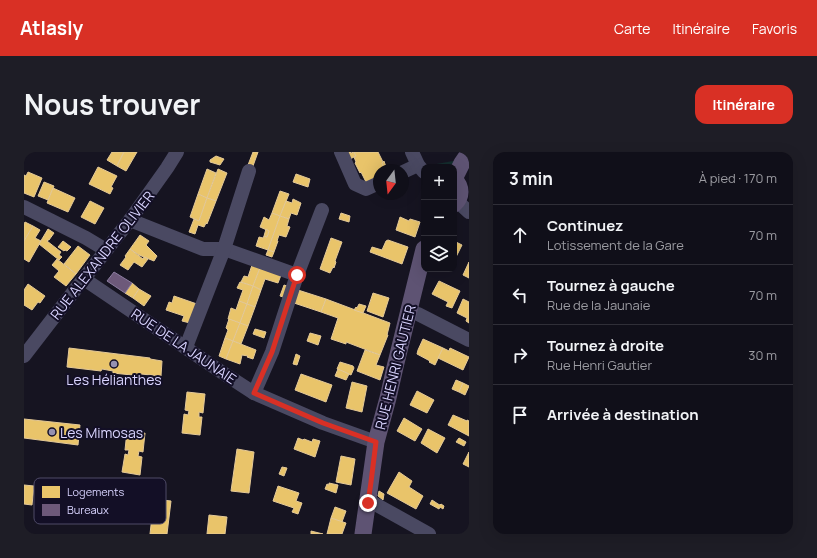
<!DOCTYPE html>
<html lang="fr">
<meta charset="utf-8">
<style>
:root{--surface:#100f19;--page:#1e1d26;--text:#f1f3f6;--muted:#9c9ca2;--line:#302f38;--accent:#d93025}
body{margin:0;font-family:Manrope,sans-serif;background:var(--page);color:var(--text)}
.controls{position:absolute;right:12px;top:12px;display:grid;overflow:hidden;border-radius:8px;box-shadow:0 4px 16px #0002}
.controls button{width:36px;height:36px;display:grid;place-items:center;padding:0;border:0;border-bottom:1px solid var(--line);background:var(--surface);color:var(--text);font:20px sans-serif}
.compass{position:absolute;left:349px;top:12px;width:36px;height:36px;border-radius:50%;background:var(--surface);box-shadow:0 4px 16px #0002;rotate:195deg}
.stop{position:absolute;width:12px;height:12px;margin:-9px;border:3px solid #d93025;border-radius:50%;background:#fff}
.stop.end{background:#d93025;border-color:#fff;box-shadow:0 1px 4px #0008}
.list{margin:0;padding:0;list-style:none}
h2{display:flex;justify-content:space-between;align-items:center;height:52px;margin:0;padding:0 16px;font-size:17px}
h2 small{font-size:13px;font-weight:400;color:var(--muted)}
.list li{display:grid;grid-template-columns:26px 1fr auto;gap:12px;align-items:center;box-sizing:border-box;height:60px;padding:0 16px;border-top:1px solid var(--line)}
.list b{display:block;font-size:15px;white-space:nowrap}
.list p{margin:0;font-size:13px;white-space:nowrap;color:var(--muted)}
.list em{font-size:13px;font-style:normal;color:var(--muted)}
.icon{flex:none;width:22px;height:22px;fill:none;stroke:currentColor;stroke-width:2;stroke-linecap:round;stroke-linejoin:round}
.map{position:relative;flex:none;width:445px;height:382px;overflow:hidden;border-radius:12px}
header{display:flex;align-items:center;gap:24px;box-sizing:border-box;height:56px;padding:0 20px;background:var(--accent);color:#fff}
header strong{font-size:19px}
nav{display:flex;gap:22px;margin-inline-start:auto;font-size:14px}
.intro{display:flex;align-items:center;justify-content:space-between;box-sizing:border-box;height:96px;padding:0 24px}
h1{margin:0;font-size:28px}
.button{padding:10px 18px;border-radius:12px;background:var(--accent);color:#fff;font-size:14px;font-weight:700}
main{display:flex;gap:24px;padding:0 24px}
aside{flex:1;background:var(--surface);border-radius:12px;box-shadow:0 4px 16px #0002}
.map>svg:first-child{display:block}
.green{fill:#132c2d}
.homes{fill:#e9c46a;stroke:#e4c997}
.offices{fill:#6d597a;stroke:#8d7ea2}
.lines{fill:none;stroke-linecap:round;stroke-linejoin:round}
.minor{stroke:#4a4962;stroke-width:14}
.major{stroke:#5e5373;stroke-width:17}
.route{stroke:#d93025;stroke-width:5}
.poi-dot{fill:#9591b1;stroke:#130f26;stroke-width:1.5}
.labels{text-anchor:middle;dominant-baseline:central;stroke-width:4;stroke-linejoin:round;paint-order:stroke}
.street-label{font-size:14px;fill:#d9d4ff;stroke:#130f26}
.poi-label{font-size:14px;fill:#d9d4ff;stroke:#130f26}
.key{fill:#130f26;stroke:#4e4a67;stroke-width:1}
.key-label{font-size:11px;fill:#d9d4ff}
</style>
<header>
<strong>Atlasly</strong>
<nav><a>Carte</a><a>Itinéraire</a><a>Favoris</a></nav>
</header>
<div class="intro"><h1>Nous trouver</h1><a class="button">Itinéraire</a></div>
<main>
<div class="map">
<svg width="445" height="382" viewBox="0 0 445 382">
<rect width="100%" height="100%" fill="#161421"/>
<path class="green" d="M429 9 431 10 426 15H409L407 13Z"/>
<g class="homes">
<path d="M88 0H100L93 14 83 8Z"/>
<path d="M100 0H113L102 19 93 14Z"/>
<path d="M229 0H234L229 14 224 13Z"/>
<path d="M323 0H326L327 1 330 0 332 4 326 7Z"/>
<path d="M330 0H354L359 10 358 11 361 18H355V24L342 30 337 20 336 21 331 11 332 10 330 5 332 4Z"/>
<path d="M192 4 200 7 196 13 186 10V8Z"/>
<path d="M360 9 363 18H361L358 11Z"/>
<path d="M74 15 93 24 87 35 89 36 86 42 65 32Z"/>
<path d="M183 17 192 21 183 46 174 42Z"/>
<path d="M194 17 203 21 192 49 183 46Z"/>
<path d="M4 20 18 26 10 45 0 41V23L2 24Z"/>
<path d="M272 22 286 27 284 35 269 30Z"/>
<path d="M20 30 30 34 24 48 14 44Z"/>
<path d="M29 36 51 46 44 60 23 51Z"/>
<path d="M256 39 265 42 256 64 248 61Z"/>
<path d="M174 42 183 46 175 69 166 65Z"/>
<path d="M183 46 192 49 183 72 182 71 180 75 174 73 171 82 165 80 170 67 175 69Z"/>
<path d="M269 47 277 51 273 63 267 61 265 67 256 64 262 49 268 51Z"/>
<path d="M66 49 80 56 71 72 57 65Z"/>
<path d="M248 61 256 64 244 98 232 94 235 85 239 86 240 84 243 85 245 79 236 75 240 65 245 68Z"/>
<path d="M317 61 326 64 325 70 315 67Z"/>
<path d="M256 64 265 67 263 74 266 75 262 85 255 83 253 89H254L250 100 244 98Z"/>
<path d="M376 65 385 69 386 67 396 70 391 85 372 78Z"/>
<path d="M1 70 9 74 0 89V72Z"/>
<path d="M9 74 16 78 11 86 17 89 5 110 0 107V89Z"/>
<path d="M24 77 30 81 25 88H24L23 89 37 100 35 103 38 105 35 108 15 92Z"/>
<path d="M242 77 245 79 243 85 240 84Z"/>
<path d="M116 83 125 89 122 93 133 104 130 109 115 103 106 97Z"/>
<path d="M307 86 318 90 311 109 312 110 310 116 309 115 306 121 296 117Z"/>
<path d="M364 88 384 95 378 112 346 100 348 95 358 98 362 89Z"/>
<path d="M39 89 47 95 43 99 41 98 40 99 34 95Z"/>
<path d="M430 89 438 93 430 109Z"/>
<path d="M54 94 66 103 52 122 40 112Z"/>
<path d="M106 97 119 107 120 105 124 107 118 115 110 110 104 118 96 113 102 105 101 104Z"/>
<path d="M244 98 250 100 248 105 242 103Z"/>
<path d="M33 107 52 122 42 134 30 125 35 119 28 113Z"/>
<path d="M445 110V126L439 123Z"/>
<path d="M228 113 236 116 229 134 217 130 220 124 224 125Z"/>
<path d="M236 116 257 123 254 131 241 127 237 138 229 134Z"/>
<path d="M415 129 436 139 428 156 422 154 424 150 408 142Z"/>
<path d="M216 130 229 134 223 152 215 149 219 138 213 136Z"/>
<path d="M108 131 115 137 109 146 101 141Z"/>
<path d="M4 132 21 144 16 151 14 150 8 158 0 153V138Z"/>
<path d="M260 133 266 135 262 146 256 144Z"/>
<path d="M229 134 237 138 231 155 223 152Z"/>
<path d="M115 137 127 144 120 154 109 146Z"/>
<path d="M274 138 302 147 297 160 270 151Z"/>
<path d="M349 141 365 146 359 165 343 159Z"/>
<path d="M150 144 173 152 166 171 158 169 160 164 142 158 145 150 148 151Z"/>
<path d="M302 147 366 171 363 183H364L356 203 322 190V192L307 187 314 166 297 160Z"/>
<path d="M439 147 445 150V171L442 169 443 166 433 161Z"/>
<path d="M215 149 223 152 216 171 204 167 207 156 212 158Z"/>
<path d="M223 152 231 155 224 174 216 171Z"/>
<path d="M335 152 342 154 339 161 330 158 332 155 333 156Z"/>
<path d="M205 167 216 171 209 189 201 186 204 178 202 176Z"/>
<path d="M216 171 224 174 217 192 209 189Z"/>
<path d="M231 177 242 180 240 186 229 182Z"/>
<path d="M286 181 297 184 294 193 283 189Z"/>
<path d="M201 186 209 189 202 207 195 204Z"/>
<path d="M399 187 419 196 411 213 405 210 406 209 393 202 394 198Z"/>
<path d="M209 189 232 198 229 207 223 205 224 204 218 203 216 212 202 207Z"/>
<path d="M45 196 126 206V207L138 209 137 224 117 222V224L89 221V219L78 217 77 219 43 215Z"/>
<path d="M419 196 425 199 426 196 445 205 439 218 414 206Z"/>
<path d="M341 198 356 203 352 213 360 215 356 228 333 219Z"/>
<path d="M272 202 276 204 273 213 269 212Z"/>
<path d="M316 210 329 214 330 216 327 223 313 217Z"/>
<path d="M314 217 325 222 322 228 311 224Z"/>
<path d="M277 222 308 233 302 250 271 238Z"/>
<path d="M432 228 439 231 435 240 428 237Z"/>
<path d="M328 230 343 234 338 260 322 256Z"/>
<path d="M439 231 445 234 441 243 435 240Z"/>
<path d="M393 239 410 248 403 261 386 253Z"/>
<path d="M163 240 181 242 179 261 175 260V265H178L176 283 158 281 160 262 164 263 165 259 161 258Z"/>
<path d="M429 263 443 269V268L445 269V284L424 273Z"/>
<path d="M380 266 398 277 391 289 373 279Z"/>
<path d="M0 267 56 273 54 293 0 286Z"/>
<path d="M404 277 421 286 413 301 397 291Z"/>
<path d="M103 279 121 281 119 300 115 299 114 304 118 305 116 323 98 320 101 302 104 303 105 298H101Z"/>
<path d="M274 286 279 288 280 287 288 290 289 287 296 289 291 305 270 297Z"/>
<path d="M435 286 442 290 440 294 432 290Z"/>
<path d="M213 297 230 300 225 341 207 339Z"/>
<path d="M445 300V315L439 312Z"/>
<path d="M317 304 331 307 327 333 312 330Z"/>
<path d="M258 315 263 316 260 324 255 322Z"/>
<path d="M375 320 388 329 385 335 399 344 392 357 363 341Z"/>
<path d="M305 331 314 333 312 341 301 337 303 332 305 333Z"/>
<path d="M0 333 10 334 8 353 0 352Z"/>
<path d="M254 334 275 341 272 349 278 351 274 362 268 360 270 356 249 349Z"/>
<path d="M355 339 360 342 359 348 354 344Z"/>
<path d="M130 347 147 349 143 382H126Z"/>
<path d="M408 348 414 352 416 353 417 352 420 354 419 357 416 355 415 357 406 352Z"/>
<path d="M311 355 322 359 318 370 307 366Z"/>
<path d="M185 363 203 365 201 382H183Z"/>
<path d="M307 366 322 371 318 382H303Z"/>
<path d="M287 379 299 382H287Z"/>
</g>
<path class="offices" d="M90 120 108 131 101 141 83 129Z"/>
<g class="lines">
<g class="minor">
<path d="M317 0 331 32 342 37 355 31"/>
<path d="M388 0 394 13 400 20"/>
<path d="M379 20 394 13"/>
<path d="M433 49 445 60"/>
<path d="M0 55 62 86 82 98"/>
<path d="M106 68 179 97H200L273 123 248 200 230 241"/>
<path d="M273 123 298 58"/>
<path d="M60 127 196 219 230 241 299 271 352 290"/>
<path d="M385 160 394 162 445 188"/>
<path d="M162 195 200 97 225 19"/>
<path d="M0 204 47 143 106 68 143 16 153 0"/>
<path d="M344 351 351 352 405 382"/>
</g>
<g class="major">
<path d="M430 27 438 11 445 1"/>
<path d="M430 27C438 35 438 45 430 52"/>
<path d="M339 382 352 290 364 246 371 215 400 97"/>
</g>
</g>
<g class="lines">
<path class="route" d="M273 123 248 200 230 241 299 271 352 290 347 330 344 351"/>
</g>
<g class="poi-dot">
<circle cx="90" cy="212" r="4"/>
<circle cx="28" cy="280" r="4"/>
</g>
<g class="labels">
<g class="street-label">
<text transform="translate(78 103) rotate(-52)">RUE ALEXANDRE OLIVIER</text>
<text transform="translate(160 194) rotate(34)">RUE DE LA JAUNAIE</text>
<text transform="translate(371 215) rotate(-76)">RUE HENRI GAUTIER</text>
</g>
<g class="poi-label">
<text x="90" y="227">Les Hélianthes</text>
<text x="36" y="280" text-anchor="start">Les Mimosas</text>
</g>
</g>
<rect x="10" y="326" width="132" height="46" rx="6" class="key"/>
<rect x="18" y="334" width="18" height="12" fill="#e9c46a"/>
<rect x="18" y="352" width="18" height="12" fill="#6d597a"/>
<g class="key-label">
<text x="43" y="344">Logements</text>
<text x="43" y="362">Bureaux</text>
</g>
</svg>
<div class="controls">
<button>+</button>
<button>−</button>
<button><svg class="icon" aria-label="layers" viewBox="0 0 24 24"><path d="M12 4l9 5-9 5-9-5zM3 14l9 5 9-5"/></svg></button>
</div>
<svg class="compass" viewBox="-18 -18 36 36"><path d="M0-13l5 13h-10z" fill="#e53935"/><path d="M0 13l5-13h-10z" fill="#9c9ca2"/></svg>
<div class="stop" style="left:273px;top:123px"></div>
<div class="stop end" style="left:344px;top:351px"></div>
</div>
<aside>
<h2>3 min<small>À pied · 170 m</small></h2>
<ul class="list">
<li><svg class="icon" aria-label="ahead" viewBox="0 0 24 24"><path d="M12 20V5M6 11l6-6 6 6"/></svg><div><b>Continuez</b><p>Lotissement de la Gare</p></div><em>70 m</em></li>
<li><svg class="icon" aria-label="left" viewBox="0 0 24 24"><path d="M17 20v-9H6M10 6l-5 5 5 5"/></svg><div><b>Tournez à gauche</b><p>Rue de la Jaunaie</p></div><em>70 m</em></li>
<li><svg class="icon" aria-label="right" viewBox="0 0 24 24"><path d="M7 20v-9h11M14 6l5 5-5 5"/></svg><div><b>Tournez à droite</b><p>Rue Henri Gautier</p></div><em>30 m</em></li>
<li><svg class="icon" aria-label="arrive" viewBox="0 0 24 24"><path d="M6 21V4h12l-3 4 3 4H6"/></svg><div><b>Arrivée à destination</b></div></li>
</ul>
</aside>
</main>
